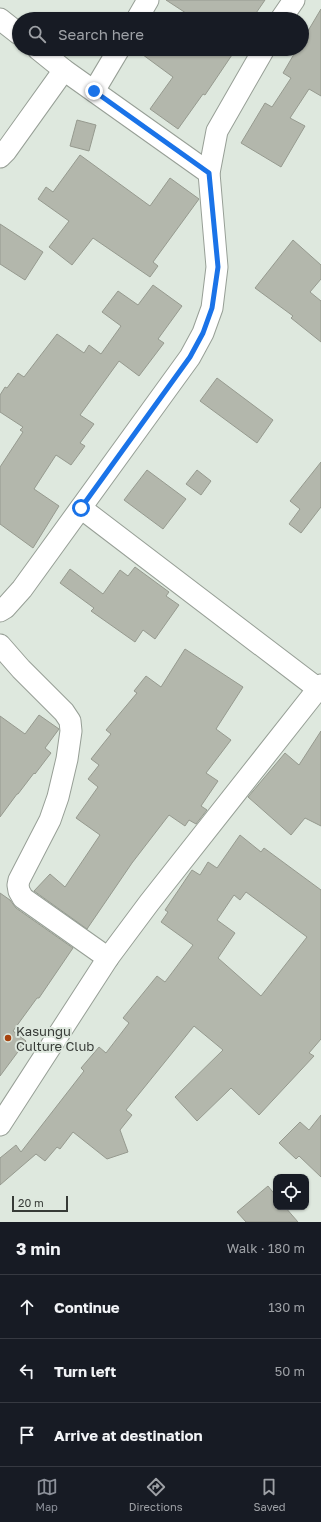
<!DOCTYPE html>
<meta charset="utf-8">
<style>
:root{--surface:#171b24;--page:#20242c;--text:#f1f3f6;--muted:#9ea1a6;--line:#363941;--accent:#8c9099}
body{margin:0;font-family:"Golos Text",sans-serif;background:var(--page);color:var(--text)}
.controls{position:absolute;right:12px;bottom:12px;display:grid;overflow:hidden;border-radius:8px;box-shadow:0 1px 3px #0004}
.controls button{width:36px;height:36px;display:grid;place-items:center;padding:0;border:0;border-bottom:1px solid var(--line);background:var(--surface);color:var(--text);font:20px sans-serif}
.scale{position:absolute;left:12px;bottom:10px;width:56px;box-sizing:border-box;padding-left:4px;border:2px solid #373b37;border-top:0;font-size:11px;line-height:14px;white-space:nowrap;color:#373b37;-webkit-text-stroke:3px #dee8de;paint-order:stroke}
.stop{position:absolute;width:12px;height:12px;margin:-9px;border:3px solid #1a73e8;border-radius:50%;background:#fff}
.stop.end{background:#1a73e8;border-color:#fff;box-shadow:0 1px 4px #0008}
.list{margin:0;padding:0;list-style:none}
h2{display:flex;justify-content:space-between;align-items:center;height:52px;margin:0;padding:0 16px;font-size:17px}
h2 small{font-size:13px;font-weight:400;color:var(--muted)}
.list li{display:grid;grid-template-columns:26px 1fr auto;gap:12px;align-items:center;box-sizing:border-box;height:64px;padding:0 16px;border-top:1px solid var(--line)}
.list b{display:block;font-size:15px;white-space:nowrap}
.list em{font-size:13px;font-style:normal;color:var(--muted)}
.icon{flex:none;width:22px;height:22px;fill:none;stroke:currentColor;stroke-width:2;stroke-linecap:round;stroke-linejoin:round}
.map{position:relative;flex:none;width:321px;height:1222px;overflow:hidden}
.search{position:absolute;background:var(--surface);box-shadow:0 1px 3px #0004;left:12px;right:12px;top:12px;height:44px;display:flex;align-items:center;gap:10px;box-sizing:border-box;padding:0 14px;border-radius:22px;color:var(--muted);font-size:15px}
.sheet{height:244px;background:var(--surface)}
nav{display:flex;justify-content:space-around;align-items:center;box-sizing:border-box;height:56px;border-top:1px solid var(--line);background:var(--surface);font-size:11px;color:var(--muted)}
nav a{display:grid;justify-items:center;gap:2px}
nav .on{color:var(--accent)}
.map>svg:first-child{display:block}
.building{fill:#b3b7ac;stroke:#969a8f;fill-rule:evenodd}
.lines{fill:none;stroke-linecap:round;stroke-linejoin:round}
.street-casing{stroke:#979f96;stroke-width:23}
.street{stroke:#fff;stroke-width:21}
.route{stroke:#1a73e8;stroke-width:5}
.poi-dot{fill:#a7430e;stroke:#dee8de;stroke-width:1.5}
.labels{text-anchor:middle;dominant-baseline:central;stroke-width:4;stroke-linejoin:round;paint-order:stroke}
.poi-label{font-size:13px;fill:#373b37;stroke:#dee8de;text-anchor:start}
</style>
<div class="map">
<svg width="321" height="1222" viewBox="0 0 321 1222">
<rect width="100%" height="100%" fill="#dee8de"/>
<g class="building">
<path d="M166 0H265L252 19H195Z"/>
<path d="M321 9V96L309 89 290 118 305 126 281 167 241 143 265 103 272 107 291 78 283 73 297 49H302V41Z"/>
<path d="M135 49H236L205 95 203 94 178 129 150 109 173 77Z"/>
<path d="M77 120 96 125 89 151 70 146Z"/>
<path d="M80 155 150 206 170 178 199 199 153 262 158 266 150 277 93 238 72 265 49 247 69 221 38 199 46 187 53 192Z"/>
<path d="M0 224 43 252 25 280 0 264Z"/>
<path d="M293 240 321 265V279L310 292 321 301V342L291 318 293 316 255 288Z"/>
<path d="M153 285 182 306 158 339 164 343 139 376 119 361 80 415 94 424 80 443 85 446 71 465 56 455 34 489 59 506 33 548 0 524V467L23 432 20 430 23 427 0 412V395L5 387 7 388 18 373 24 377 57 334 84 353 89 345 101 354 121 326 102 312 118 291 138 305Z"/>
<path d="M217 378 273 420 257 443 200 401Z"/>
<path d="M321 462V507L301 533 289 524 300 509 290 501Z"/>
<path d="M147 470 186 499 163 529 124 500Z"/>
<path d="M197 470 211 481 201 495 186 484Z"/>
<path d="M135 567 169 592 166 596 179 605 155 639 143 630 135 642 91 611 94 608 60 583 70 569 103 594 120 570 128 576Z"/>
<path d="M185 649 243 687 216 729 231 740 206 773 218 781 201 806 207 810 196 824 189 820 185 826 169 815 132 863 87 929 34 891 50 874 65 887 100 835 76 818 98 787 88 779 99 765 91 759 111 734 106 730 137 693 134 691 146 676 161 687Z"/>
<path d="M39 715 59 729 45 748 51 753 35 774 34 773 18 794H17L0 817V716L25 734Z"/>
<path d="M321 731V826L305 818 291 835 248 797 285 753 299 765Z"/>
<path d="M240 835 261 852 264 848 321 890V1039L309 1053 314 1056 259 1115 231 1088 197 1121 175 1097 223 1050 194 1026 126 1110 132 1115 120 1130 128 1152 107 1159 73 1132 60 1149 57 1147 45 1161 36 1154 0 1185V1158L16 1145 21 1152 84 1071 81 1068 99 1047 106 1053 129 1023 123 1018 157 976 165 982 193 945 161 922 168 912 165 910 192 870 200 875 208 862 217 868ZM246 892 307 937 261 996 218 958 235 933 217 920 234 895 240 900Z"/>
<path d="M0 893 10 900 16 908 73 948 39 998H37L13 1031 26 1041 0 1076Z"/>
<path d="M321 1115V1177L299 1156 296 1159 279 1143 300 1122 309 1130Z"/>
<path d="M268 1186 276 1196V1207H285L298 1222H246L237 1212Z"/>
</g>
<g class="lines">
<g class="street-casing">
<g id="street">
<path d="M0 19 19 34"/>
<path d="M137 19 148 0"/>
<path d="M281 19 294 0"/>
<path d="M38 49 64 70 209 173"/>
<path d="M94 91 119 49"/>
<path d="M0 157 6 151 64 70"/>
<path d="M81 508 321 691"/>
<path d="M0 611 5 608 22 589 190 357 203 333 212 308 217 267 209 173 217 131 264 49"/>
<path d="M0 645 21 669 64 712 70 721 71 731 67 759 58 797 50 820 19 880 18 885 19 891 23 898 108 958"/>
<path d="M0 1125 108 958 149 903 321 685"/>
</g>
</g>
<use href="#street" class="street"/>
</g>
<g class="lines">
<path class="route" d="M81 508 190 357 203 333 212 308 218 267 209 173 94 91"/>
</g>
<circle class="poi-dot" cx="8" cy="1038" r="4"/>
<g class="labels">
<g class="poi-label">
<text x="16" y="1031">Kasungu<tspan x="16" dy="15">Culture Club</tspan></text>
</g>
</g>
</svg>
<div class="controls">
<button><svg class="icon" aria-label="locate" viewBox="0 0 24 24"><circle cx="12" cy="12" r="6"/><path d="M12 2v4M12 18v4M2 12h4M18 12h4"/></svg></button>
</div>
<div class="scale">20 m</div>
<div class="stop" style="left:81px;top:508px"></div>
<div class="stop end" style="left:94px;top:91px"></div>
<div class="search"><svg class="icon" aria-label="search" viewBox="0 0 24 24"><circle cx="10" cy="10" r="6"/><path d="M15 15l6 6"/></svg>Search here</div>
</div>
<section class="sheet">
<h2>3 min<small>Walk · 180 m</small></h2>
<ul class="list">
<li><svg class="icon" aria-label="ahead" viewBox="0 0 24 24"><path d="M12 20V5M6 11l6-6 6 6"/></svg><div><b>Continue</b></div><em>130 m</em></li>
<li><svg class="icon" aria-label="left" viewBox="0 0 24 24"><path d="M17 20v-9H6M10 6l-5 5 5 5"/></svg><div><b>Turn left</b></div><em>50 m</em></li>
<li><svg class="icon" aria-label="arrive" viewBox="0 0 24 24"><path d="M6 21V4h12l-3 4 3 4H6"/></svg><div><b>Arrive at destination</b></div></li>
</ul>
</section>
<nav>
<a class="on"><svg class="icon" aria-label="map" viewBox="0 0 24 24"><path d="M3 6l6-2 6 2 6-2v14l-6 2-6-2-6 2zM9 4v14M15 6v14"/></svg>Map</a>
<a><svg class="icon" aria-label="directions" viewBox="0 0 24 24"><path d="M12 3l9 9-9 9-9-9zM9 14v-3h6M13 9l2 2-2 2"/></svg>Directions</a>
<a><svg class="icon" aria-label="saved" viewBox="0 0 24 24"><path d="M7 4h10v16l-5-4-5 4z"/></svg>Saved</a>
</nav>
